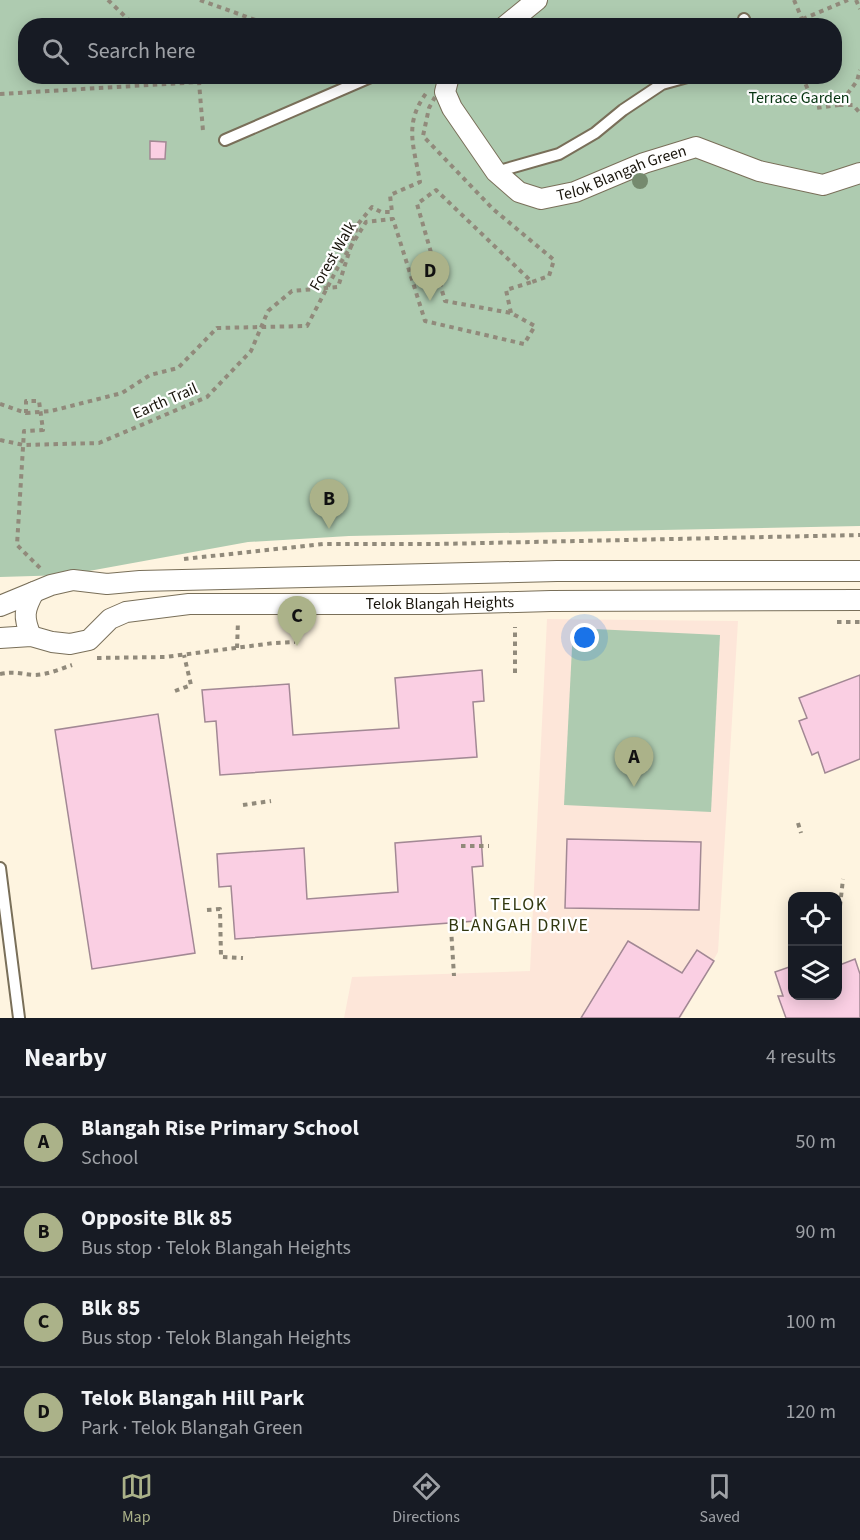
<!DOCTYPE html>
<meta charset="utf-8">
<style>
:root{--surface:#171b24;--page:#20242c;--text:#f1f3f6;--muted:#9ea1a6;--line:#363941;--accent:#abb289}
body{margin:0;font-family:"Source Sans 3",sans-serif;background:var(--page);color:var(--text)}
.controls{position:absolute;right:18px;bottom:18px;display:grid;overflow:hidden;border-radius:12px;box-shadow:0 3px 15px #0003}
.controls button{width:54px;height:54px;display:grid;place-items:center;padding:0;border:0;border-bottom:2px solid var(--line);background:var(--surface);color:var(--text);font:30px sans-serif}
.you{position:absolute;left:585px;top:638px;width:21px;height:21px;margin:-15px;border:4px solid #fff;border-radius:50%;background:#1a73e8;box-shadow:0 0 0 9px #1a73e833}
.badge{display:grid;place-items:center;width:39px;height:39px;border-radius:50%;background:var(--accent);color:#111;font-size:20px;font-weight:700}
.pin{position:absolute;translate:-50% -50px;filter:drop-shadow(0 2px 3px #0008)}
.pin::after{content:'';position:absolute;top:32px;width:21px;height:18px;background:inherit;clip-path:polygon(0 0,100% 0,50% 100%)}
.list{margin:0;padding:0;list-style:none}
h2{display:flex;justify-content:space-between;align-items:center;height:78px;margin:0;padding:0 24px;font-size:26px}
h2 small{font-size:20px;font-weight:400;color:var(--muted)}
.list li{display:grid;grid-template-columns:39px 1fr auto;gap:18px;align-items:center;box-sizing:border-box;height:90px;padding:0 24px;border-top:2px solid var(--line)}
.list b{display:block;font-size:22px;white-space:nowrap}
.list p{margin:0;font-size:20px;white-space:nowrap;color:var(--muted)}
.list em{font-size:20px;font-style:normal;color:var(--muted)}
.icon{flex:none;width:33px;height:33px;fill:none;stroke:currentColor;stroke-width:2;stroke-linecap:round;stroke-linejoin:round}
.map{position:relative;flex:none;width:860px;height:1018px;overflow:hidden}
.search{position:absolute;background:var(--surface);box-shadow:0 3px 15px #0003;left:18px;right:18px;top:18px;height:66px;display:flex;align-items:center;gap:15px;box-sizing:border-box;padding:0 21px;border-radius:24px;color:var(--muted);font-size:22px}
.sheet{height:438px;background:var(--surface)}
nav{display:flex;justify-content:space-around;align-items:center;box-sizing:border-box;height:84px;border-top:2px solid var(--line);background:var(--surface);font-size:16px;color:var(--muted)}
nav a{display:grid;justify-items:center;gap:3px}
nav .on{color:var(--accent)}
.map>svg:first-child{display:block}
.education{fill:#fde6d9}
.green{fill:#aecbb0;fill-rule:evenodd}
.building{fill:#facfe3;stroke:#a28894;stroke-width:1.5}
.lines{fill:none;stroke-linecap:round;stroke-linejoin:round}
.service-casing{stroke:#796f59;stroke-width:14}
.minor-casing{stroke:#796f59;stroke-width:22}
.path{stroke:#918a7b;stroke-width:4;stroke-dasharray:4.5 4.5;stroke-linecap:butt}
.service{stroke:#fff;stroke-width:10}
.minor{stroke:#fff;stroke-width:20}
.path-bridge{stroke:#918a7b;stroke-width:4;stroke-dasharray:4.5 4.5;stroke-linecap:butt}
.tree{fill:#758a6e}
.labels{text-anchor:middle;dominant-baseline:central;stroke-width:4.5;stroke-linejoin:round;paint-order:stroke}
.park-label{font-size:16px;fill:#053410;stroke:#fff}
.street-label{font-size:16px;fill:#19150c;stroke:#fff}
.neighbourhood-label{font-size:18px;letter-spacing:1.5px;fill:#313810;stroke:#fff}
</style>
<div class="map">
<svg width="860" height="1018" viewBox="0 0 860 1018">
<rect width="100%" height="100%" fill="#fef4e0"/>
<path class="education" d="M547 619 738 621 718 952 681 1018H344L352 977 530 971Z"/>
<g class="green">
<path d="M0 0H860V526L349 536 248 542 67 575 0 577ZM26 26H834V76H26Z"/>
<path d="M573 628 720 635 711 812 564 805Z"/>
</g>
<g class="building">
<path d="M150 141 166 142 165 159H150Z"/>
<path d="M482 670 484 701 473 702 477 757 220 775 216 721 205 722 202 690 289 684 293 735 399 728 395 678Z"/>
<path d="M860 675V759L825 773 818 752 812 755 799 721 807 718 799 698Z"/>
<path d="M158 714 195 953 92 969 55 730Z"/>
<path d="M481 836 483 866 472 867 476 921 235 939 231 886 219 887 217 854 304 848 307 899 398 892 395 843Z"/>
<path d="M567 839 701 842 699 910 565 908Z"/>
<path d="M628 941 682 973 697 950 714 961 679 1018H581Z"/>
<path d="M855 959 860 974V1018H786L778 996H783L775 972 792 966V996H837V966Z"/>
</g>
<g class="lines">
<g class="service-casing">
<g id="service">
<path d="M744 19 746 26"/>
<path d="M225 140 373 76"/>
<path d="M496 172 559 154 595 133 623 110 662 84 691 76"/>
<path d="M0 868 19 1018"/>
</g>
</g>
<g class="minor-casing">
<g id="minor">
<path d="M505 26 537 0"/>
<path id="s1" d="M449 76 445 92 452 108 496 172 519 192 541 199 575 192 644 163 696 147 759 171 823 185 860 173"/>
<path d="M0 606 51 585 73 580 107 584 140 581 557 571H860"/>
<path d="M31 636C23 617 24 610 34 592"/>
<path id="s2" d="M0 638 31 636 52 642 70 644 89 640 110 619 126 612 189 604H439L551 601 860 600"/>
</g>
</g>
<g class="path">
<path d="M108 0 135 26"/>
<path d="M200 0 272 26"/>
<path d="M794 0 805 26"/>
<path d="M856 0 860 9"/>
<path d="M786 26 848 0"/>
<path d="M802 76 816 108 839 105 857 81 860 70"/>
<path d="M0 94 199 82 203 131"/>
<path d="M839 105H853L860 113"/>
<path d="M511 313 506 290 532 282"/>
<path d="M0 404 26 413V401H39L43 430 24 431 17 545 41 569"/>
<path d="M0 440 24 445 99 443 207 397 251 351 268 311 292 291 338 287 358 224 372 207 381 212H392L390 195 420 182C414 146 403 124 427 92"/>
<path d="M184 559 323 544H438L860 535"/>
<path d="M837 622H860"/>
<path d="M237 648 238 621"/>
<path d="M97 658 165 657 274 643 295 642"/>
<path d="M515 673V627"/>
<path d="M0 674C14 671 21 674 34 675 47 675 60 669 72 665"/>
<path d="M175 691 191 685 184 655"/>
<path d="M243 805 271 801"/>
<path d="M798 823 801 833"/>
<path d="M461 846H489"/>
<path d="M207 910 220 909 221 957 243 958"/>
<path d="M839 915 843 879"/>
<path d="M451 928 454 976"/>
</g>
<use href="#service" class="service"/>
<use href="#minor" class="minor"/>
<path class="path-bridge" d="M26 413 51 411 122 393 150 375 178 368 217 328 307 326 338 267 366 222 393 219 425 321 524 344 535 326 511 313 445 301 417 204 436 190 532 282 549 276 554 260 493 209 423 136 429 108 435 97"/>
</g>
<circle class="tree" cx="640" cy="181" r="8"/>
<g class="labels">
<g class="park-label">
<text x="799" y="98">Terrace Garden</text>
</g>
<g class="street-label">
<text stroke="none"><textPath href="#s1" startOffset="250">Telok Blangah Green</textPath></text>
<text transform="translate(333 256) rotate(-60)">Forest Walk</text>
<text transform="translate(165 401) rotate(-23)">Earth Trail</text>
<text stroke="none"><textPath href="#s2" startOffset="452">Telok Blangah Heights</textPath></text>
</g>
<g class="neighbourhood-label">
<text x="519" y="904">TELOK<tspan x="519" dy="21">BLANGAH DRIVE</tspan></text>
</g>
</g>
</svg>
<div class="controls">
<button><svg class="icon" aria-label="locate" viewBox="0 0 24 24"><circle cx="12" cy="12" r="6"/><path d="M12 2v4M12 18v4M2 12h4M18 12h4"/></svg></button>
<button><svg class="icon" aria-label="layers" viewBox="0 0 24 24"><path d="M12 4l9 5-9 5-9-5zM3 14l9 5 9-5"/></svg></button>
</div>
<div class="you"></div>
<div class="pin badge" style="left:634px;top:787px">A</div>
<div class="pin badge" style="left:329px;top:529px">B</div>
<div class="pin badge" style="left:297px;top:646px">C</div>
<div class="pin badge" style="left:430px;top:301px">D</div>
<div class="search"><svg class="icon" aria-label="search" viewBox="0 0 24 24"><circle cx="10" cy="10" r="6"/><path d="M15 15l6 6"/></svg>Search here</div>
</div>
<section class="sheet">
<h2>Nearby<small>4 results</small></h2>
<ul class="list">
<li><span class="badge">A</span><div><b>Blangah Rise Primary School</b><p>School</p></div><em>50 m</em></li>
<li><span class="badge">B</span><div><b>Opposite Blk 85</b><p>Bus stop · Telok Blangah Heights</p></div><em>90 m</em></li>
<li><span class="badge">C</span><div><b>Blk 85</b><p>Bus stop · Telok Blangah Heights</p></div><em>100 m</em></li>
<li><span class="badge">D</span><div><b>Telok Blangah Hill Park</b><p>Park · Telok Blangah Green</p></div><em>120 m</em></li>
</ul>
</section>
<nav>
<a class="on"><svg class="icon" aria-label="map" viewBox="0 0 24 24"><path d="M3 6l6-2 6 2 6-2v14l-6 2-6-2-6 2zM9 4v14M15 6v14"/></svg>Map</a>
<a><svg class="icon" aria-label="directions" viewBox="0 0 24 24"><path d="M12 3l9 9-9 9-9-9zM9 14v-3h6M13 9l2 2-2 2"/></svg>Directions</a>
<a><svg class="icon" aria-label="saved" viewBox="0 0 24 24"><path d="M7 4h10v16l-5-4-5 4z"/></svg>Saved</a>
</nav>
